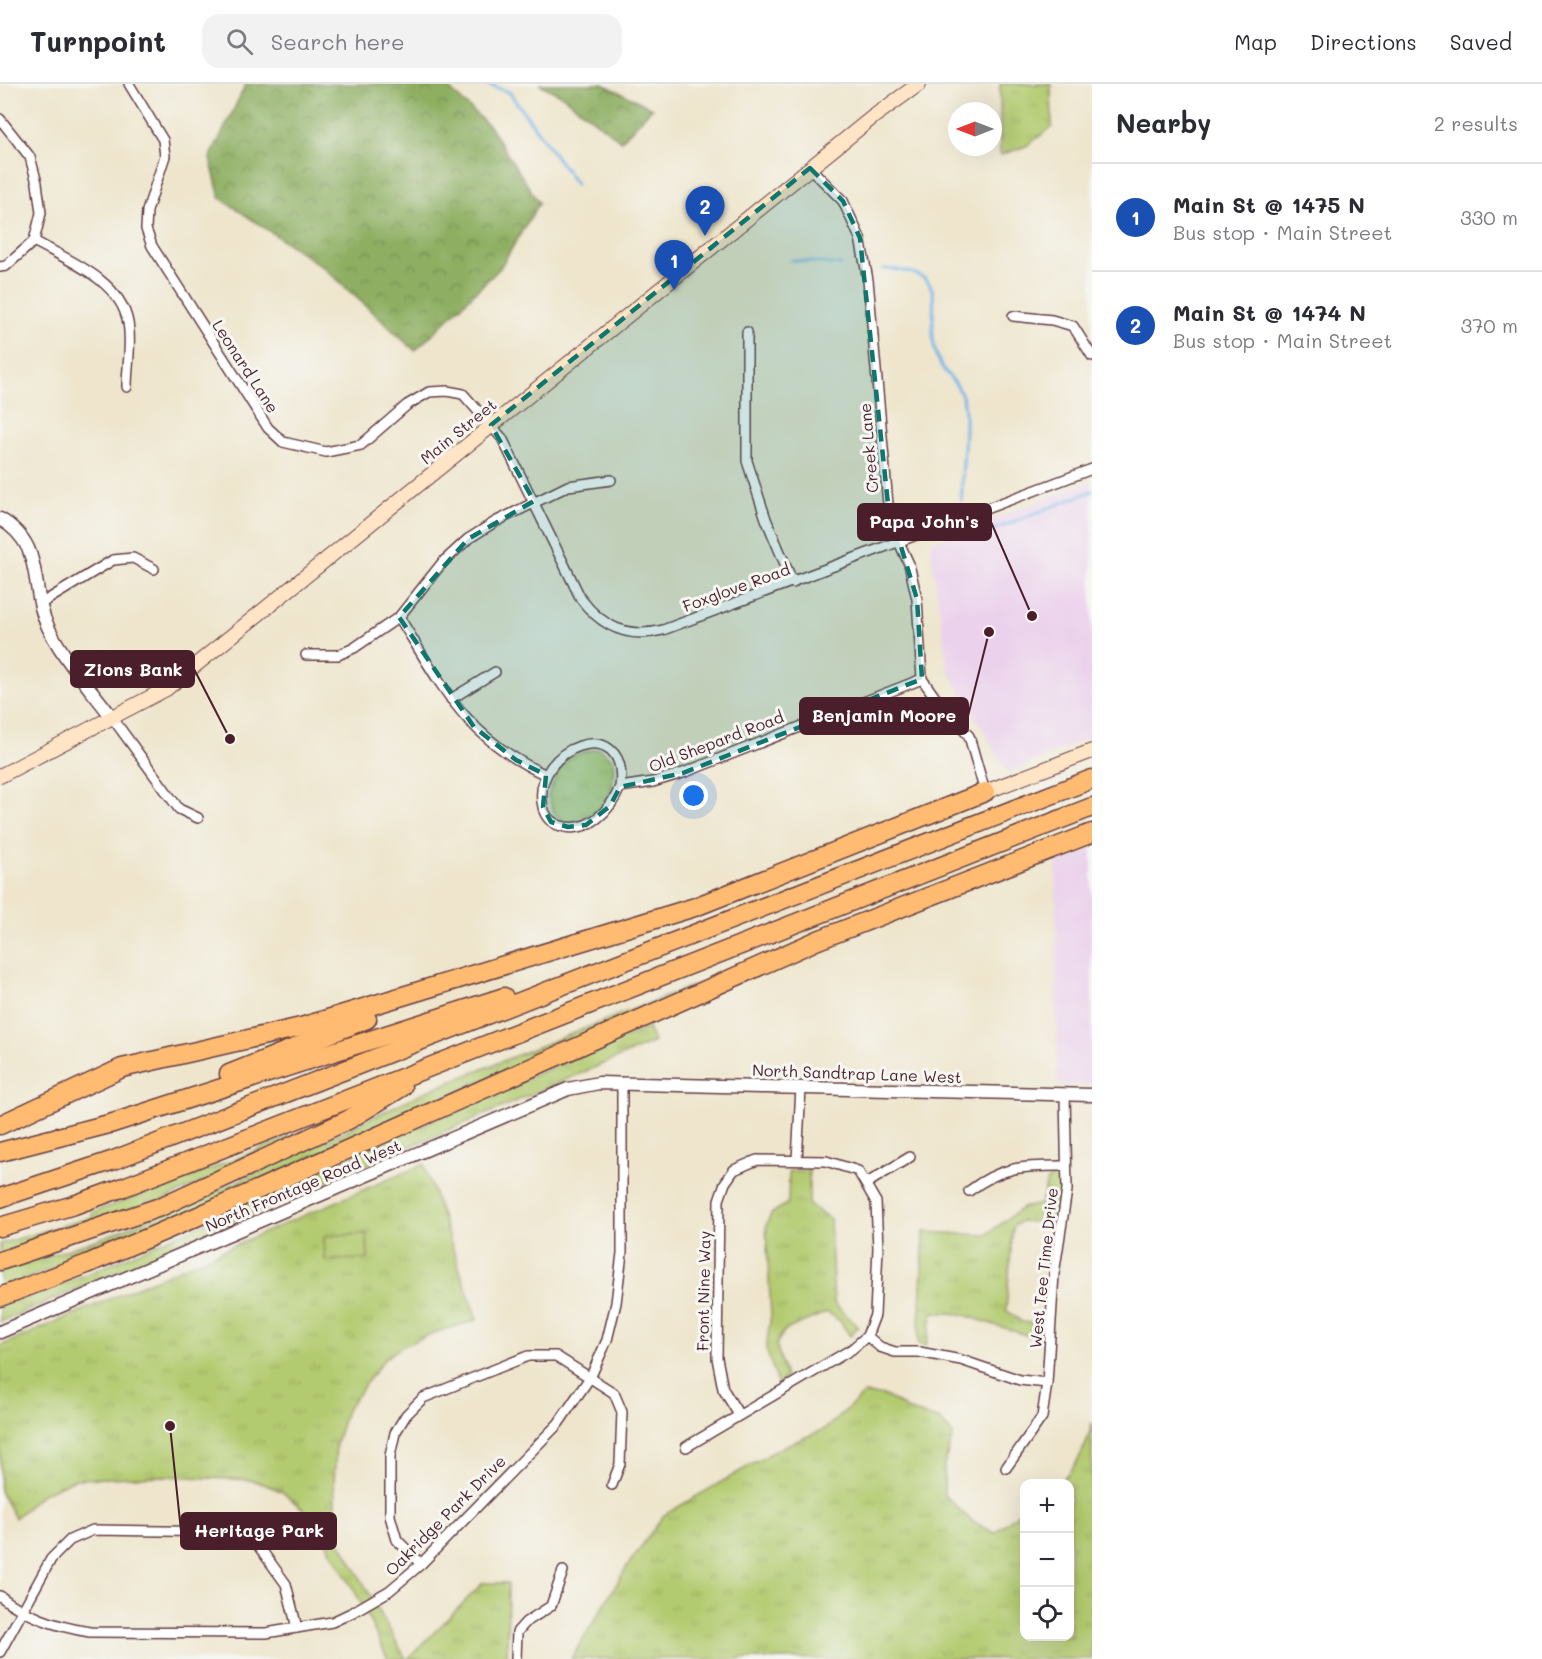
<!DOCTYPE html>
<meta charset="utf-8">
<style>
:root{--surface:#fff;--page:#f2f2f3;--text:#2b2b33;--muted:#7c7c81;--line:#e1e1e2;--accent:#b5179e}
body{margin:0;font-family:Mali,sans-serif;background:var(--page);color:var(--text)}
.controls{position:absolute;right:18px;bottom:18px;display:grid;overflow:hidden;border-radius:12px;box-shadow:0 6px 24px #0002}
.controls button{width:54px;height:54px;display:grid;place-items:center;padding:0;border:0;border-bottom:2px solid var(--line);background:var(--surface);color:var(--text);font:30px sans-serif}
.compass{position:absolute;left:948px;top:18px;width:54px;height:54px;border-radius:50%;background:var(--surface);box-shadow:0 6px 24px #0002;rotate:270deg}
.you{position:absolute;left:694px;top:712px;width:21px;height:21px;margin:-15px;border:4px solid #fff;border-radius:50%;background:#1a73e8;box-shadow:0 0 0 9px #1a73e833}
.badge{display:grid;place-items:center;width:39px;height:39px;border-radius:50%;background:var(--accent);color:#fff;font-size:20px;font-weight:700}
.pin{position:absolute;translate:-50% -50px;filter:drop-shadow(0 2px 3px #0008)}
.pin::after{content:'';position:absolute;top:32px;width:21px;height:18px;background:inherit;clip-path:polygon(0 0,100% 0,50% 100%)}
.list{margin:0;padding:0;list-style:none}
h2{display:flex;justify-content:space-between;align-items:center;height:78px;margin:0;padding:0 24px;font-size:26px}
h2 small{font-size:20px;font-weight:400;color:var(--muted)}
.list li{display:grid;grid-template-columns:39px 1fr auto;gap:18px;align-items:center;box-sizing:border-box;height:108px;padding:0 24px;border-top:2px solid var(--line)}
.list b{display:block;font-size:22px;white-space:nowrap}
.list p{margin:0;font-size:20px;white-space:nowrap;color:var(--muted)}
.list em{font-size:20px;font-style:normal;color:var(--muted)}
.icon{flex:none;width:33px;height:33px;fill:none;stroke:currentColor;stroke-width:2;stroke-linecap:round;stroke-linejoin:round}
.map{position:relative;flex:none;width:1092px;height:1575px;overflow:hidden}
header{display:flex;align-items:center;gap:36px;box-sizing:border-box;height:84px;padding:0 30px;background:var(--surface);border-bottom:2px solid var(--line)}
header strong{font-size:28px}
nav{display:flex;gap:33px;margin-inline-start:auto;font-size:21px}
.search{width:420px;height:54px;background:var(--page);display:flex;align-items:center;gap:15px;box-sizing:border-box;padding:0 21px;border-radius:18px;color:var(--muted);font-size:22px}
main{display:flex}
aside{flex:1;background:var(--surface)}
.map>svg:first-child{display:block}
.built{fill:#ebd1ec}
.grass{fill:url(#grass-tufts);stroke:#7e754e;stroke-width:1.5}
.forest{fill:url(#forest-crowns);stroke:#6c6746;stroke-width:1.5}
.pitch{fill:#b3cb70;stroke:#7e754e;stroke-width:1.5}
.lines{fill:none;stroke-linecap:round;stroke-linejoin:round}
.stream{stroke:#74b5e9;stroke-width:3}
.minor-casing{stroke:#633d43;stroke-width:12}
.tertiary-casing{stroke:#633d43;stroke-width:15}
.secondary-casing{stroke:#633d43;stroke-width:16}
.motorway-casing{stroke:#633d43;stroke-width:21}
.minor{stroke:#fff;stroke-width:9}
.tertiary{stroke:#fff;stroke-width:12}
.secondary{stroke:#ffe4c6;stroke-width:14}
.motorway{stroke:#febb71;stroke-width:18}
.marked{fill:#0f766e;fill-opacity:0.2;stroke:#0f766e;stroke-width:4.5;stroke-dasharray:12 8;stroke-linejoin:round}
.labels{text-anchor:middle;dominant-baseline:central;stroke-width:6;stroke-linejoin:round;paint-order:stroke}
.street-label{font-size:16px;fill:#4a1f2b;stroke:#f6f6f2}
.leader{fill:none;stroke:#4a1f2b;stroke-width:2}
.callout-dot{fill:#4a1f2b;stroke:#f6f6f2;stroke-width:2}
.callout{fill:#4a1f2b;stroke:#4a1f2b;stroke-width:2}
.callout-label{font-size:18px;text-anchor:middle;font-weight:bold;fill:#fff}
</style>
<header>
<strong>Turnpoint</strong>
<div class="search"><svg class="icon" aria-label="search" viewBox="0 0 24 24"><circle cx="10" cy="10" r="6"/><path d="M15 15l6 6"/></svg>Search here</div>
<nav><a>Map</a><a>Directions</a><a>Saved</a></nav>
</header>
<main>
<div class="map">
<svg width="1092" height="1575" viewBox="0 0 1092 1575">
<defs>
<pattern id="grass-tufts" width="24" height="20" patternUnits="userSpaceOnUse" patternTransform="scale(1.5)"><rect width="24" height="20" fill="#b3cb70"/><path d="M3 7l-1-3M5 7V3M7 7l1-3M15 17l-1-3M17 17v-4M19 17l1-3" fill="none" stroke="#9bae61"/></pattern>
<pattern id="forest-crowns" width="20" height="18" patternUnits="userSpaceOnUse" patternTransform="scale(1.5)"><rect width="20" height="18" fill="#8eaf62"/><path d="M2 6a3 3 0 1 1 6 0M12 15a3 3 0 1 1 6 0" fill="none" stroke="#768e51"/></pattern>
</defs>
<rect width="100%" height="100%" fill="#f6f6f2"/>
<filter id="ink" filterUnits="userSpaceOnUse"><feTurbulence type="fractalNoise" baseFrequency=".0167" numOctaves="2"/><feDisplacementMap in="SourceGraphic" scale="12" xChannelSelector="R" yChannelSelector="G"/><feConvolveMatrix kernelMatrix="1 2 1 2 8 2 1 2 1" color-interpolation-filters="sRGB"/></filter>
<filter id="wash" filterUnits="userSpaceOnUse"><feTurbulence type="fractalNoise" baseFrequency=".008" numOctaves="4" result="noise"/><feDisplacementMap in="SourceGraphic" scale="24" xChannelSelector="R" yChannelSelector="G"/><feGaussianBlur stdDeviation="1.35" result="paint"/><feColorMatrix in="noise" values="0 0 0 0 0 0 0 0 0 0 0 0 0 0 0 0 0 1.4 0 .05"/><feComposite in="paint" operator="in"/></filter>
<g filter="url(#wash)">
<rect width="100%" height="100%" fill="#eee5cc"/>
<g class="built">
<path d="M1092 397V652L1008 689 948 586 930 459Z"/>
<path d="M1092 766V1001H1057L1056 779Z"/>
</g>
<g class="grass">
<path d="M1000 0H1051L1052 43 1026 62 1000 71Z"/>
<path d="M599 665 613 676C616 716 604 728 568 739L555 731 548 712C559 682 566 668 599 665Z"/>
<path d="M712 894 126 1156 0 1205V1188L96 1156 178 1124 285 1076 422 1009Z"/>
<path d="M648 944 654 958 0 1238V1222C71 1200 139 1167 206 1138 354 1073 499 1003 648 944Z"/>
<path d="M294 1051 296 1056 161 1117 0 1172V1160L92 1133V1128L178 1098Z"/>
<path d="M424 1080 477 1236 433 1249 403 1262 385 1274 346 1326 336 1359 334 1399 337 1452 406 1575H388L358 1513 310 1431 281 1407 253 1396 165 1392 75 1395 42 1410 15 1434 0 1407V1262Z"/>
<path d="M809 1086V1121L830 1135 834 1219 858 1243 850 1252 840 1237 827 1228 785 1246 776 1260 786 1293 778 1300 766 1265 771 1231 766 1142 771 1130 788 1119 789 1087Z"/>
<path d="M1059 1087 1061 1104 1053 1139 1021 1137 1013 1143 1006 1226 1022 1238 1045 1240 1044 1257 961 1230 933 1228 926 1262 918 1260 924 1148 986 1151 1022 1124 1041 1120 1047 1097Z"/>
<path d="M864 1310 886 1312 910 1327 940 1336 953 1351 944 1381V1411L973 1438 995 1449 1024 1424V1552H1070V1400L1057 1399C1076 1386 1088 1360 1092 1338V1575H571L628 1481 664 1431 782 1363 825 1345Z"/>
<path d="M483 1499H508L507 1575H408Z"/>
</g>
<g class="forest">
<path d="M246 0H444L489 42 539 119 500 184 415 267 324 184 220 114 210 74Z"/>
<path d="M539 0H603L652 24 621 57 561 11Z"/>
</g>
<path class="pitch" d="M367 1150 368 1175 325 1176 324 1152Z"/>
<g class="lines">
<g class="stream">
<path d="M486 0 509 8 576 100"/>
<path d="M792 176 841 181"/>
<path d="M884 185C961 187 921 227 937 273 943 292 957 294 963 315 969 338 960 390 962 417"/>
<path d="M988 443 993 446 1092 407"/>
</g>
</g>
</g>
<g filter="url(#ink)">
<g class="lines">
<g class="minor-casing">
<g id="minor">
<path d="M129 0 163 56 165 72 147 127 146 145 152 162 268 344 283 358 326 368 361 361 407 321 429 308 447 307 463 310 502 354 581 515C602 543 628 555 663 546L1092 385"/>
<path d="M0 35 30 73 37 99 41 129 34 157 6 182 0 183"/>
<path d="M810 84 843 117 860 154 868 196 888 420 899 458 909 480 917 515 922 595 937 616 969 652 985 708"/>
<path d="M34 157C67 176 121 196 128 239 132 259 127 283 127 303"/>
<path d="M1013 232 1052 236 1073 242 1092 272"/>
<path d="M747 248V377L766 435 793 499"/>
<path d="M42 519 113 476 133 474 154 485"/>
<path d="M399 533C444 605 465 653 546 691"/>
<path d="M306 571H338L354 564 399 533 442 479 468 455 495 438 568 402 611 396"/>
<path d="M451 615 495 588"/>
<path d="M111 632 179 725 198 734"/>
<path d="M620 703C630 627 529 663 543 723 545 733 551 739 561 742 588 750 611 726 620 703L653 698 683 689 922 595"/>
<path d="M797 1076 801 1004"/>
<path d="M867 1099 910 1073"/>
<path d="M969 1107C1003 1081 1025 1082 1066 1082"/>
<path d="M867 1252 880 1263 895 1268H919L961 1276 1020 1296 1047 1299"/>
<path d="M686 1363 852 1265 867 1252 875 1231 878 1164 876 1118 858 1087 826 1077 757 1076 734 1086 725 1099 719 1116 717 1274 723 1305 739 1331"/>
<path d="M1006 1384 1042 1333 1047 1299 1054 1190 1067 1106 1065 1011"/>
<path d="M421 1480 397 1456 390 1432V1372L395 1349 406 1331 423 1314 528 1272H556L614 1309 622 1328 620 1380 612 1401"/>
<path d="M0 1512C26 1532 57 1543 90 1548L266 1549 332 1538 351 1529 389 1507 421 1480 558 1340 591 1292 607 1256 616 1219 622 1169V1000"/>
<path d="M0 1568 51 1475 70 1456 93 1446 229 1448 254 1456 286 1500 297 1544"/>
<path d="M516 1575 517 1548 526 1538 551 1522 563 1487"/>
</g>
</g>
<g class="tertiary-casing">
<g id="tertiary">
<path d="M0 435C47 462 28 504 49 545 65 577 90 604 111 632"/>
<path d="M0 1248 568 1005 599 999 1092 1011"/>
</g>
</g>
<g class="secondary-casing">
<g id="secondary">
<path d="M0 692 166 605 873 33 919 0"/>
<path d="M985 708 1092 667"/>
</g>
</g>
<g class="motorway-casing">
<g id="motorway">
<path d="M229 990 367 935"/>
<path d="M0 1041 122 984 301 943 695 823 985 708"/>
<path d="M0 1068 113 1039 504 913"/>
<path d="M0 1114 114 1076 1092 695"/>
<path d="M0 1143 74 1121 124 1103 1092 723"/>
<path d="M0 1177 160 1123 348 1036 402 1003"/>
<path d="M0 1213 87 1180 187 1137 818 856 1092 749"/>
</g>
</g>
<use href="#minor" class="minor"/>
<use href="#tertiary" class="tertiary"/>
<use href="#secondary" class="secondary"/>
<use href="#motorway" class="motorway"/>
</g>
</g>
<path class="marked" d="M810 84 843 117 860 154 888 420 917 515 922 595 683 689 620 703 610 722 586 741 568 743 551 738 543 723 546 691 516 676 474 643 399 533 468 455 534 417 491 341Z"/>
<g class="labels">
<g class="street-label">
<text transform="translate(246 282) rotate(57)">Leonard Lane</text>
<text transform="translate(458 347) rotate(-39)">Main Street</text>
<text transform="translate(868 364) rotate(-95)">Creek Lane</text>
<text transform="translate(736 503) rotate(-20)">Foxglove Road</text>
<text transform="translate(716 657) rotate(-21)">Old Shepard Road</text>
<text transform="translate(857 989) rotate(2)">North Sandtrap Lane West</text>
<text transform="translate(303 1101) rotate(-23)">North Frontage Road West</text>
<text transform="translate(1043 1184) rotate(-84)">West Tee Time Drive</text>
<text transform="translate(703 1207) rotate(-89)">Front Nine Way</text>
<text transform="translate(445 1431) rotate(-45)">Oakridge Park Drive</text>
</g>
</g>
<path class="leader" d="M1032 532L991 438M230 655L194 585M989 548L968 632M170 1342L181 1447"/>
<g class="callout-dot">
<circle cx="1032" cy="532" r="6"/>
<circle cx="230" cy="655" r="6"/>
<circle cx="989" cy="548" r="6"/>
<circle cx="170" cy="1342" r="6"/>
</g>
<g class="callout">
<rect x="858" y="420" width="133" height="36" rx="6"/>
<rect x="71" y="567" width="123" height="36" rx="6"/>
<rect x="800" y="614" width="168" height="36" rx="6"/>
<rect x="181" y="1429" width="155" height="36" rx="6"/>
</g>
<g class="callout-label">
<text x="924" y="444">Papa John's</text>
<text x="133" y="592">Zions Bank</text>
<text x="884" y="638">Benjamin Moore</text>
<text x="259" y="1453">Heritage Park</text>
</g>
</svg>
<div class="controls">
<button>+</button>
<button>−</button>
<button><svg class="icon" aria-label="locate" viewBox="0 0 24 24"><circle cx="12" cy="12" r="6"/><path d="M12 2v4M12 18v4M2 12h4M18 12h4"/></svg></button>
</div>
<svg class="compass" viewBox="-18 -18 36 36"><path d="M0-13l5 13h-10z" fill="#e53935"/><path d="M0 13l5-13h-10z" fill="#7c7c81"/></svg>
<div class="you"></div>
<div class="pin badge" style="left:674px;top:206px;background:#1a4fb4">1</div>
<div class="pin badge" style="left:705px;top:152px;background:#1a4fb4">2</div>
</div>
<aside>
<h2>Nearby<small>2 results</small></h2>
<ul class="list">
<li><span class="badge" style="background:#1a4fb4">1</span><div><b>Main St @ 1475 N</b><p>Bus stop · Main Street</p></div><em>330 m</em></li>
<li><span class="badge" style="background:#1a4fb4">2</span><div><b>Main St @ 1474 N</b><p>Bus stop · Main Street</p></div><em>370 m</em></li>
</ul>
</aside>
</main>
